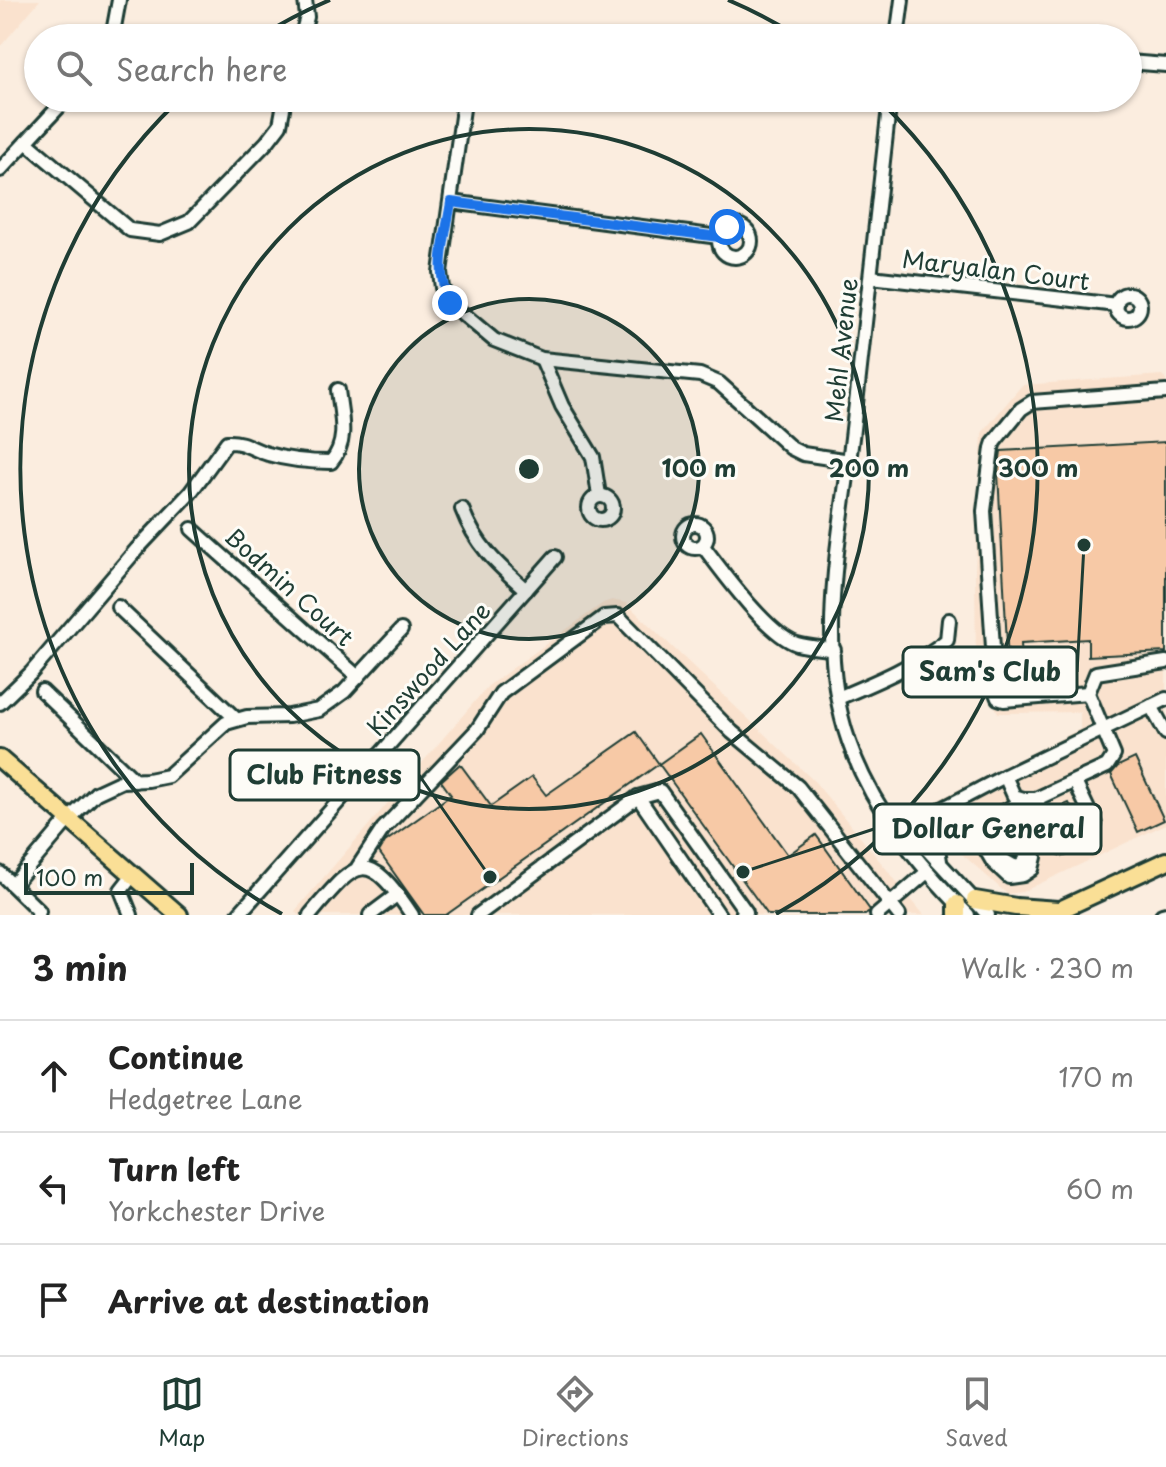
<!DOCTYPE html>
<meta charset="utf-8">
<style>
:root{--surface:#fff;--page:#f2f2f2;--text:#222;--muted:#767676;--line:#e0e0e0;--accent:#1f3d34}
body{margin:0;font-family:"Playpen Sans",sans-serif;background:var(--page);color:var(--text)}
.scale{position:absolute;left:24px;bottom:20px;width:170px;box-sizing:border-box;padding-left:8px;border:4px solid #1f3d34;border-top:0;font-size:22px;line-height:28px;white-space:nowrap;color:#1f3d34;-webkit-text-stroke:6px #fdfcf7;paint-order:stroke}
.stop{position:absolute;width:24px;height:24px;margin:-18px;border:6px solid #1a73e8;border-radius:50%;background:#fff}
.stop.end{background:#1a73e8;border-color:#fff;box-shadow:0 2px 8px #0008}
.list{margin:0;padding:0;list-style:none}
h2{display:flex;justify-content:space-between;align-items:center;height:104px;margin:0;padding:0 32px;font-size:34px}
h2 small{font-size:26px;font-weight:400;color:var(--muted)}
.list li{display:grid;grid-template-columns:52px 1fr auto;gap:24px;align-items:center;box-sizing:border-box;height:112px;padding:0 32px;border-top:2px solid var(--line)}
.list b{display:block;font-size:30px;white-space:nowrap}
.list p{margin:0;font-size:26px;white-space:nowrap;color:var(--muted)}
.list em{font-size:26px;font-style:normal;color:var(--muted)}
.icon{flex:none;width:44px;height:44px;fill:none;stroke:currentColor;stroke-width:2;stroke-linecap:round;stroke-linejoin:round}
.map{position:relative;flex:none;width:1166px;height:915px;overflow:hidden}
.search{position:absolute;background:var(--surface);box-shadow:0 2px 6px #0004;left:24px;right:24px;top:24px;height:88px;display:flex;align-items:center;gap:20px;box-sizing:border-box;padding:0 28px;border-radius:44px;color:var(--muted);font-size:30px}
.sheet{height:440px;background:var(--surface)}
nav{display:flex;justify-content:space-around;align-items:center;box-sizing:border-box;height:112px;border-top:2px solid var(--line);background:var(--surface);font-size:22px;color:var(--muted)}
nav a{display:grid;justify-items:center;gap:4px}
nav .on{color:var(--accent)}
.map>svg:first-child{display:block}
.built{fill:#fae2ce}
.building{fill:#f7c9a6;stroke:#1f3d34;stroke-width:2}
.lines{fill:none;stroke-linecap:round;stroke-linejoin:round}
.minor-casing{stroke:#1f3d34;stroke-width:18}
.major-casing{stroke:#1f3d34;stroke-width:22}
.minor{stroke:#fdfcf7;stroke-width:12}
.major{stroke:#fadf96;stroke-width:16}
.route{stroke:#1a73e8;stroke-width:10}
.ring{fill:none;stroke:#1f3d34;stroke-width:4}
.labels{text-anchor:middle;dominant-baseline:central;stroke-width:6;stroke-linejoin:round;paint-order:stroke}
.street-label{font-size:24px;fill:#1f3d34;stroke:#fdfcf7}
.centre{fill:#1f3d34;stroke:#fdfcf7;stroke-width:4}
.ring-label{font-size:24px;text-anchor:middle;font-weight:bold;fill:#1f3d34;stroke:#fdfcf7;stroke-width:6;stroke-linejoin:round;paint-order:stroke}
.leader{fill:none;stroke:#1f3d34;stroke-width:3}
.callout-dot{fill:#1f3d34;stroke:#fdfcf7;stroke-width:3}
.callout{fill:#fdfcf7;stroke:#1f3d34;stroke-width:3}
.callout-label{font-size:26px;text-anchor:middle;font-weight:bold;fill:#1f3d34}
</style>
<div class="map">
<svg width="1166" height="915" viewBox="0 0 1166 915">
<rect width="100%" height="100%" fill="#fbeddf"/>
<filter id="ink" filterUnits="userSpaceOnUse"><feTurbulence type="fractalNoise" baseFrequency=".0125" numOctaves="2"/><feDisplacementMap in="SourceGraphic" scale="16" xChannelSelector="R" yChannelSelector="G"/><feConvolveMatrix kernelMatrix="1 2 1 2 8 2 1 2 1" color-interpolation-filters="sRGB"/></filter>
<g filter="url(#ink)">
<g class="built">
<path d="M0 0H40L0 47Z"/>
<path d="M1162 375 1166 379V824L1022 892 1007 894 953 846 928 805 1080 729V712L998 713 976 666 975 571 982 433 1022 385Z"/>
<path d="M612 600 626 603 815 782 924 915H298L295 911 488 686 603 603Z"/>
</g>
<g class="building">
<path d="M1166 442V652L1088 656V639L1021 643 1023 682H1009L998 473 1001 451Z"/>
<path d="M636 732 659 764 446 915H424L379 852 385 842 451 795 441 781 460 764 491 806 532 777 546 795Z"/>
<path d="M701 734 788 855 816 835 870 910 868 913 865 915H768L659 764Z"/>
<path d="M1135 758 1164 820 1138 832 1111 774 1118 766Z"/>
<path d="M1069 803 1078 823 1082 821 1084 827 1065 837 1052 810Z"/>
<path d="M1010 820 1019 839 1015 857 1002 846 998 838 995 839 990 834 997 826Z"/>
</g>
<g class="lines">
<g class="minor-casing">
<g id="minor">
<path d="M112 38 119 0"/>
<path d="M301 38 307 17 305 0"/>
<path d="M897 38 902 0"/>
<path d="M1128 62 1166 65"/>
<path d="M467 98 464 102 440 272 442 288 450 303 494 340 542 359 700 375 719 383 791 448 803 454 850 461"/>
<path d="M890 98C878 209 866 319 853 429 842 530 814 643 849 742 873 811 918 864 968 915"/>
<path d="M26 142 130 230 160 234 189 222 267 142 280 125 285 98"/>
<path d="M0 170 67 98"/>
<path d="M451 202 719 237"/>
<circle cx="735" cy="241" r="16"/>
<path d="M871 277 1117 305"/>
<circle cx="1128" cy="306" r="12"/>
<path d="M542 359 562 406 593 457 599 495"/>
<circle cx="601" cy="508" r="12"/>
<path d="M462 509C476 546 498 565 526 590"/>
<circle cx="695" cy="536" r="12"/>
<path d="M192 529 358 677"/>
<path d="M703 546C721 570 768 635 797 644 808 647 822 648 834 650"/>
<path d="M118 607 236 719"/>
<path d="M42 691 135 781"/>
<path d="M1088 693 1004 700 998 698 996 693 984 511 992 448 994 442 1021 409 1032 402 1166 392"/>
<path d="M838 698C876 682 915 666 947 640L949 620"/>
<path d="M0 703 31 673 137 549 190 493 227 442C244 441 253 450 268 454 288 460 311 462 331 462 349 441 341 416 338 390"/>
<path d="M1151 706 1166 733"/>
<path d="M1005 776 1014 796 1024 799H1036L1107 766 1114 755 1088 693 1096 673 1166 662"/>
<path d="M638 797 719 915"/>
<path d="M1036 799 1054 840 1063 848 1091 835 1095 824 1075 782"/>
<path d="M1013 806 1034 849 1035 857 1032 869 1023 875 1009 877 993 862 979 838C986 816 996 818 1013 806Z"/>
<path d="M896 833 1005 776 1166 699"/>
<path d="M896 833 923 845 988 915"/>
<path d="M979 838C994 847 1002 865 1019 867L1026 860 1025 846"/>
<path d="M940 861 937 843 941 809"/>
<path d="M358 867 383 829 477 730 501 693 604 617 618 616 732 732 798 787 899 915"/>
<path d="M0 873 39 911 38 915"/>
<path d="M13 885 68 820 96 793 122 781 148 780 168 776 226 723 247 717 289 716 319 710 344 692 401 630"/>
<path d="M131 915 121 890 132 876"/>
<path d="M238 915 555 557"/>
<path d="M310 915C357 860 366 846 412 915"/>
<path d="M370 915 398 894"/>
<path d="M478 915 638 797 660 791 746 912 742 915"/>
<path d="M877 915 926 873"/>
<path d="M1162 915 1166 914"/>
</g>
</g>
<g class="major-casing">
<g id="major">
<path d="M0 759 179 915"/>
<path d="M975 900 1016 907 1058 910"/>
<path d="M957 915V904"/>
<path d="M1049 915 1166 861"/>
</g>
</g>
<use href="#minor" class="minor"/>
<use href="#major" class="major"/>
</g>
</g>
<g class="lines" filter="url(#ink)">
<path class="route" d="M450 303C433 271 446 236 451 202L719 237 727 227"/>
</g>
<circle cx="529" cy="469" r="170" fill="#1f3d34" fill-opacity=".12"/>
<g class="ring">
<circle cx="529" cy="469" r="170"/>
<circle cx="529" cy="469" r="340"/>
<path d="M282 914A509 509 0 0 1 179 100M259 37A509 509 0 0 1 330 0M728 0A509 509 0 0 1 799 37M879 100A509 509 0 0 1 776 914"/>
</g>
<g class="labels">
<g class="street-label">
<text transform="translate(996 269) rotate(7)">Maryalan Court</text>
<text transform="translate(840 350) rotate(-84)">Mehl Avenue</text>
<text transform="translate(290 586) rotate(42)">Bodmin Court</text>
<text transform="translate(428 668) rotate(-48)">Kinswood Lane</text>
</g>
</g>
<circle cx="529" cy="469" r="12" class="centre"/>
<g class="ring-label">
<text x="699" y="477">100 m</text>
<text x="869" y="477">200 m</text>
<text x="1038" y="477">300 m</text>
</g>
<path class="leader" d="M1084 545L1077 672M490 877L419 775M743 872L874 829"/>
<g class="callout-dot">
<circle cx="1084" cy="545" r="8"/>
<circle cx="490" cy="877" r="8"/>
<circle cx="743" cy="872" r="8"/>
</g>
<g class="callout">
<rect x="903" y="647" width="174" height="50" rx="8"/>
<rect x="230" y="750" width="189" height="50" rx="8"/>
<rect x="874" y="804" width="227" height="50" rx="8"/>
</g>
<g class="callout-label">
<text x="990" y="681">Sam's Club</text>
<text x="324" y="784">Club Fitness</text>
<text x="988" y="838">Dollar General</text>
</g>
</svg>
<div class="scale">100 m</div>
<div class="stop" style="left:727px;top:227px"></div>
<div class="stop end" style="left:450px;top:303px"></div>
<div class="search"><svg class="icon" aria-label="search" viewBox="0 0 24 24"><circle cx="10" cy="10" r="6"/><path d="M15 15l6 6"/></svg>Search here</div>
</div>
<section class="sheet">
<h2>3 min<small>Walk · 230 m</small></h2>
<ul class="list">
<li><svg class="icon" aria-label="ahead" viewBox="0 0 24 24"><path d="M12 20V5M6 11l6-6 6 6"/></svg><div><b>Continue</b><p>Hedgetree Lane</p></div><em>170 m</em></li>
<li><svg class="icon" aria-label="left" viewBox="0 0 24 24"><path d="M17 20v-9H6M10 6l-5 5 5 5"/></svg><div><b>Turn left</b><p>Yorkchester Drive</p></div><em>60 m</em></li>
<li><svg class="icon" aria-label="arrive" viewBox="0 0 24 24"><path d="M6 21V4h12l-3 4 3 4H6"/></svg><div><b>Arrive at destination</b></div></li>
</ul>
</section>
<nav>
<a class="on"><svg class="icon" aria-label="map" viewBox="0 0 24 24"><path d="M3 6l6-2 6 2 6-2v14l-6 2-6-2-6 2zM9 4v14M15 6v14"/></svg>Map</a>
<a><svg class="icon" aria-label="directions" viewBox="0 0 24 24"><path d="M12 3l9 9-9 9-9-9zM9 14v-3h6M13 9l2 2-2 2"/></svg>Directions</a>
<a><svg class="icon" aria-label="saved" viewBox="0 0 24 24"><path d="M7 4h10v16l-5-4-5 4z"/></svg>Saved</a>
</nav>
